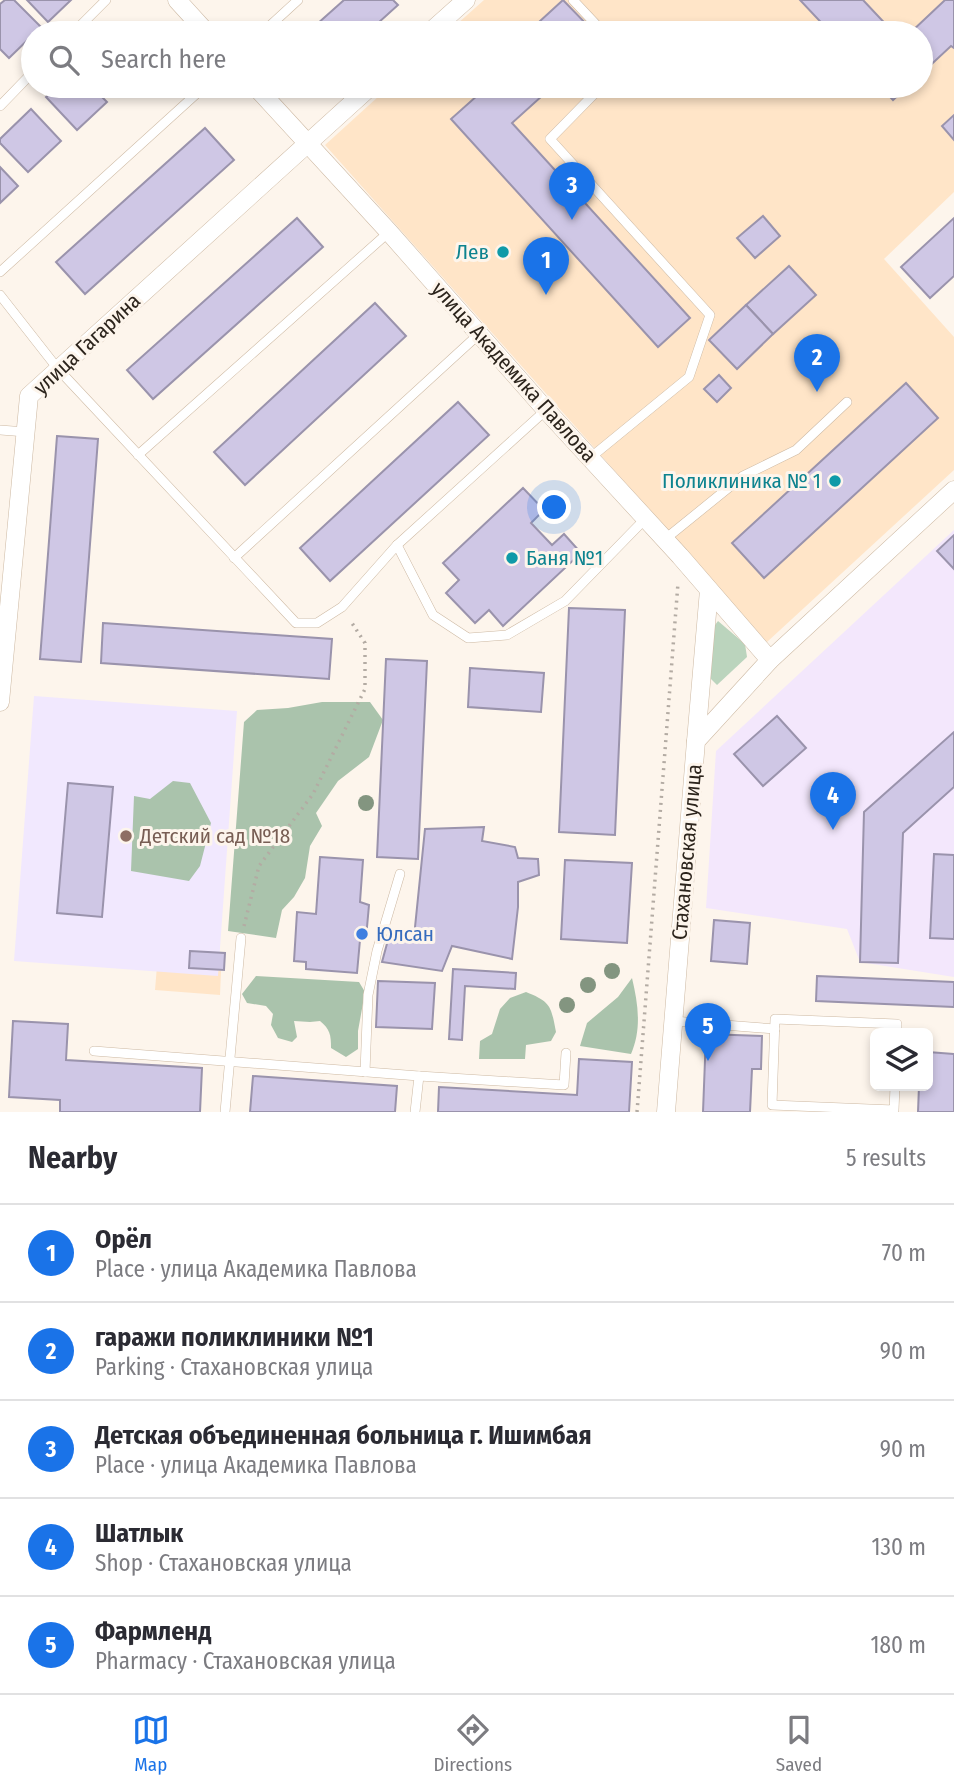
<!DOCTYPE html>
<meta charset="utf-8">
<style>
:root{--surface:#fff;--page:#f7f7f7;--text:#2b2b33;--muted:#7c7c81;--line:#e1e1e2;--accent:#1a73e8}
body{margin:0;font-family:"Fira Sans Condensed",sans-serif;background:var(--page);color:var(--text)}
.controls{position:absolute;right:21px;bottom:21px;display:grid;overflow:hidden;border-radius:10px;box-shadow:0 4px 10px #0003}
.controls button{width:63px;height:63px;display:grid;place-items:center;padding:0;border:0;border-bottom:2px solid var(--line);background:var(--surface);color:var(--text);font:35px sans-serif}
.you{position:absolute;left:555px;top:508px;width:24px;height:24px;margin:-18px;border:5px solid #fff;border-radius:50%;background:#1a73e8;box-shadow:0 0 0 10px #1a73e833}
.badge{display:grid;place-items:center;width:46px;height:46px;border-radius:50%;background:var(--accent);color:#fff;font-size:23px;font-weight:700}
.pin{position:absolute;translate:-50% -58px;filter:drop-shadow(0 2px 4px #0008)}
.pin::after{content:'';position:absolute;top:37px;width:24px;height:21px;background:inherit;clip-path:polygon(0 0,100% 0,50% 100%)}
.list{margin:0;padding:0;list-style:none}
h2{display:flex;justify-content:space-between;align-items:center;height:91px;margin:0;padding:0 28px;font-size:30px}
h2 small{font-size:23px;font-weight:400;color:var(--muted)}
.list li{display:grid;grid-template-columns:46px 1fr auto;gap:21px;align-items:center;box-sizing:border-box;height:98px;padding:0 28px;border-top:2px solid var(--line)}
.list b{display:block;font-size:26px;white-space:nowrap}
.list p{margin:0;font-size:23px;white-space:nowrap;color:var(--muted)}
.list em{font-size:23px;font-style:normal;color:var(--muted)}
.icon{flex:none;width:38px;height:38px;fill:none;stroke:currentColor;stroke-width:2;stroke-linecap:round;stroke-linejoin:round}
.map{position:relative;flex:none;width:954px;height:1112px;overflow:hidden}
.search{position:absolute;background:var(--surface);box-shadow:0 4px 10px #0003;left:21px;right:21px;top:21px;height:77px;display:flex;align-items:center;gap:18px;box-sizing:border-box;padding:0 24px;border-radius:38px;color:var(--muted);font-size:26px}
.sheet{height:581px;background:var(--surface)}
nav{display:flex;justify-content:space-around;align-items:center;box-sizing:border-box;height:98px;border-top:2px solid var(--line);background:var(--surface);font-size:19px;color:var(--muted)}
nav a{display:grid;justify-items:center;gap:4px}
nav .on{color:var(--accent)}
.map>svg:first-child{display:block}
.commercial{fill:#f3e7fc}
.built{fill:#ffe5c8}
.education{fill:#f1e8fe}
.green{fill:#bbd4bd}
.forest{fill:#aac3ac}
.building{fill:#cfc7e5;stroke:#9a93ac;stroke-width:2}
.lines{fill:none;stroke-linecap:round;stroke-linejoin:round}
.lane-casing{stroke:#cdb9a3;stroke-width:10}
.street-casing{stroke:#cdb9a3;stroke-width:19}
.path{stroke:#b3aba3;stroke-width:3.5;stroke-dasharray:2 5;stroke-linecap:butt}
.lane{stroke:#fff;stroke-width:9}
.street{stroke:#fff;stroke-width:18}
.tree{fill:#839580}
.culture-dot{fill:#0f9aa8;stroke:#fdf5ec;stroke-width:2.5}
.education-dot{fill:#8d6e63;stroke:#fdf5ec;stroke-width:2.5}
.shop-dot{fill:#3f7fe0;stroke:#fdf5ec;stroke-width:2.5}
.labels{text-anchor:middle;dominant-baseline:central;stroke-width:6;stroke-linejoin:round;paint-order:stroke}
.culture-label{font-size:21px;fill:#0d838f;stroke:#fdf5ec;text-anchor:end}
.street-label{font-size:21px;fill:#2c241c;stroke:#fdf5ec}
.education-label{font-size:21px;fill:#785e54;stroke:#fdf5ec;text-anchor:start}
.shop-label{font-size:21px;fill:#366cbe;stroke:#fdf5ec;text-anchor:start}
</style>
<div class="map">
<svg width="954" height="1112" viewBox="0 0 954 1112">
<rect width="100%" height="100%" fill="#fdf5ec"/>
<path class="commercial" d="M954 530V977L860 962 847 929 706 908 716 751Z"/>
<g class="built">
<path d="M484 0H954V192L884 259 954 337V470L767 642 325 145 390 86H921V33H447Z"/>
<path d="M157 966 221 971 220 995 155 990Z"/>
</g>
<path class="education" d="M34 696 237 711 218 976 14 961Z"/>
<path class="green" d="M718 621 745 644 747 657 717 685 707 675 712 629Z"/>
<g class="forest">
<path d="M322 702H370L383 720 369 757 338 781 316 813 322 826 310 846 305 878 294 897 282 910 276 938 228 931 244 722 257 710 288 708Z"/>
<path d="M173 781 190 783 211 823 200 866 189 881 131 871 134 796 150 799Z"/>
<path d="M256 976 359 982 365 992 358 1031V1049L346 1057 331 1048C331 1035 330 1029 320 1021L310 1022 294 1021 297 1037 292 1042 278 1038 271 1025 273 1014 266 1006 247 1003 242 994Z"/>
<path d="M632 978C638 1003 642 1029 631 1054L580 1046 587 1023 618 997Z"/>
<path d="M526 992C551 1002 551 1006 556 1032L551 1041 526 1045 525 1059H479L480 1041 492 1034 500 1009 510 998Z"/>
</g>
<g class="building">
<path d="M5 0H14L41 27 9 58 0 49V4Z"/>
<path d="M27 0H71L48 22Z"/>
<path d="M344 0H393L398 5 367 33H307Z"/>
<path d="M563 0 595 33H527Z"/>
<path d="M800 0H863L894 33H831Z"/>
<path d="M945 0H954V48L951 46 921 74V33H910Z"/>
<path d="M122 24 130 33H111Z"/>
<path d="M58 86H91L107 102 77 130 46 97Z"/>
<path d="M488 86H553L512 123 690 318 658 347 451 119Z"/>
<path d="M880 86H908L893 100Z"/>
<path d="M31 109 61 141 28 172 0 143V139Z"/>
<path d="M954 115V140L942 126Z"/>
<path d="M205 128 234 160 85 294 56 262Z"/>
<path d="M0 167 18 186 0 203Z"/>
<path d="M763 216 780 236 755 258 737 238Z"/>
<path d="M297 218 323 247 153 399 127 370Z"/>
<path d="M954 218V276L930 298 901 267Z"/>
<path d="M789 266 816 295 773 334 746 305Z"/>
<path d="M375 303 406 336 245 485 214 452Z"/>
<path d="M746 305 773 334 737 369 709 340Z"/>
<path d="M719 375 731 388 717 402 704 389Z"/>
<path d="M906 383 938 418 764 578 732 543Z"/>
<path d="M458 402 489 435 330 581 300 548Z"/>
<path d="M57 436 98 439 81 662 40 659Z"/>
<path d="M523 488 544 510 531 523 552 545 564 534 581 553 503 626 489 610 475 623 446 593 459 580 443 563Z"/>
<path d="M954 535V569L937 551Z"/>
<path d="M569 608 625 610 615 835 559 832Z"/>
<path d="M103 623 332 639 329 679 101 663Z"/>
<path d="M386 659 427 661 418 859 377 857Z"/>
<path d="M470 668 544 673 541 712 468 707Z"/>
<path d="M777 716 806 748 763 786 734 754Z"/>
<path d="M954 732V787L903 833 898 963 860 962 864 812Z"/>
<path d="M68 783 113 787 102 917 57 913Z"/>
<path d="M484 827 482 841 515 847 518 858 538 859 539 875 518 882V907L512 959 452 946 442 971 382 962 388 940 414 937 425 829Z"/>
<path d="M934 854 954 855V939L930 938Z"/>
<path d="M320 857 363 860 360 902 369 905 366 938 360 940 357 973 306 969V962L294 961 297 912 316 914Z"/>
<path d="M565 860 632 863 627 943 561 939Z"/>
<path d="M714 920 750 923 747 964 711 961Z"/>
<path d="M190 951 225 953 224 970 189 968Z"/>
<path d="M453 969 516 973 515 989 465 986 462 1040 449 1039Z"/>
<path d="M817 976 954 982V1007L816 1001Z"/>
<path d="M378 981 435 983 432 1029 376 1027Z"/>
<path d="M13 1021 68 1024 66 1060 202 1068 200 1112H60V1100L9 1097Z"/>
<path d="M706 1034 762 1036 761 1069H752L750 1112H703Z"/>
<path d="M928 1052 954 1054V1112H918L919 1086H928Z"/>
<path d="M579 1059 632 1062 629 1112H438L439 1087 577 1095Z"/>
<path d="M253 1076 397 1086 395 1112H250Z"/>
</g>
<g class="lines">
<g class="lane-casing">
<g id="lane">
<path d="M573 0 604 33"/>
<path d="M73 33 106 0"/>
<path d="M262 33 298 0"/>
<path d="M0 106 33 72"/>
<path d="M0 272 205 86"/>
<path d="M0 295 58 369 296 623H317L342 607 397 545 546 410"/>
<path d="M0 430 26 432"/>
<path d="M138 455 389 232"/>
<path d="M590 458 689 377 710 315 550 139 602 86"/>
<path d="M664 540 743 476 796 450 847 402"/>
<path d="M397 545 433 615 468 638 507 635 565 601 645 519"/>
<path d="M234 558 479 334"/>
<path d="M673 1021 775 1029"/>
<path d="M94 1051 419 1076 415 1112"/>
<path d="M365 1072 368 995 377 951 400 874"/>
<path d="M419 1076 564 1085 566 1053"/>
<path d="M895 1086 894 1110 772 1105 775 1019 897 1024V1033"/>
<path d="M225 1112 241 938"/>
</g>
</g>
<g class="street-casing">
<g id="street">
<path d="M177 0 207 33"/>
<path d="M429 33 466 0"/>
<path d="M255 86 389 232 546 410 680 556 770 660"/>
<path d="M0 702 29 396 371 86"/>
<path d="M696 741 709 590"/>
<path d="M666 1112 696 741 770 660 954 490"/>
</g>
</g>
<g class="path">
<path d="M244 926 259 866 313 794 365 689V643L350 620"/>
<path d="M637 1112 678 583"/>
</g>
<use href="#lane" class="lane"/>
<use href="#street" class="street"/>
</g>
<g class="tree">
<circle cx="366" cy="803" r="8"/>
<circle cx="612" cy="971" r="8"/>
<circle cx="588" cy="985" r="8"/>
<circle cx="567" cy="1005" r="8"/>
</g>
<g class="culture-dot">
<circle cx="503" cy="252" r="7"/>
<circle cx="835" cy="481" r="7"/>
<circle cx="512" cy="558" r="7"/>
</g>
<circle class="education-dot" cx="126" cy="836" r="7"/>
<circle class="shop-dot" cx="362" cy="934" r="7"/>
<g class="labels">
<g class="culture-label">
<text x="489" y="252">Лев</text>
<text x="821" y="481">Поликлиника № 1</text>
<text x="526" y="558" text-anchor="start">Баня №1</text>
</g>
<g class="street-label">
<text transform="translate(87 344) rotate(-43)">улица Гагарина</text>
<text transform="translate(514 372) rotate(48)">улица Академика Павлова</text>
<text transform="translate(687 852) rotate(-85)">Стахановская улица</text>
</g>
<g class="education-label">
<text x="140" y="836">Детский сад №18</text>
</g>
<g class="shop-label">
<text x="376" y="934">Юлсан</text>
</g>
</g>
</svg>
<div class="controls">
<button><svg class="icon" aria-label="layers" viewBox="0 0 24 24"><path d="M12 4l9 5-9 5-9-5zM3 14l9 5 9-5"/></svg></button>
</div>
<div class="you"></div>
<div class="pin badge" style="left:546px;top:295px">1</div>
<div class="pin badge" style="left:817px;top:392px">2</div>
<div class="pin badge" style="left:572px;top:220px">3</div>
<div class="pin badge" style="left:833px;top:830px">4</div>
<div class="pin badge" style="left:708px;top:1061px">5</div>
<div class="search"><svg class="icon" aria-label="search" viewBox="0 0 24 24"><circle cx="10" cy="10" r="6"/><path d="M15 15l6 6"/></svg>Search here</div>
</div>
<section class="sheet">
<h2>Nearby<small>5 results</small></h2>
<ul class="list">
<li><span class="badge">1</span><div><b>Орёл</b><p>Place · улица Академика Павлова</p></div><em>70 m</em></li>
<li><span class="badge">2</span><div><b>гаражи поликлиники №1</b><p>Parking · Стахановская улица</p></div><em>90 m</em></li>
<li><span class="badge">3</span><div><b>Детская объединенная больница г. Ишимбая</b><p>Place · улица Академика Павлова</p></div><em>90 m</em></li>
<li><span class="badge">4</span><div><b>Шатлык</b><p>Shop · Стахановская улица</p></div><em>130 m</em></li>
<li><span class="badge">5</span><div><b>Фармленд</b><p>Pharmacy · Стахановская улица</p></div><em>180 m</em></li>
</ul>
</section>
<nav>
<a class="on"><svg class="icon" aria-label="map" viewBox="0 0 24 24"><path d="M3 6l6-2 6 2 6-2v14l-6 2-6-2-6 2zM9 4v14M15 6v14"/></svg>Map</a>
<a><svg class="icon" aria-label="directions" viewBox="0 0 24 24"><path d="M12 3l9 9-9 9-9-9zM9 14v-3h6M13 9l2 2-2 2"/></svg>Directions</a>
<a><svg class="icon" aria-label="saved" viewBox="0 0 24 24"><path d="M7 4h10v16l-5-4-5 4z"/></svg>Saved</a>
</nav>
